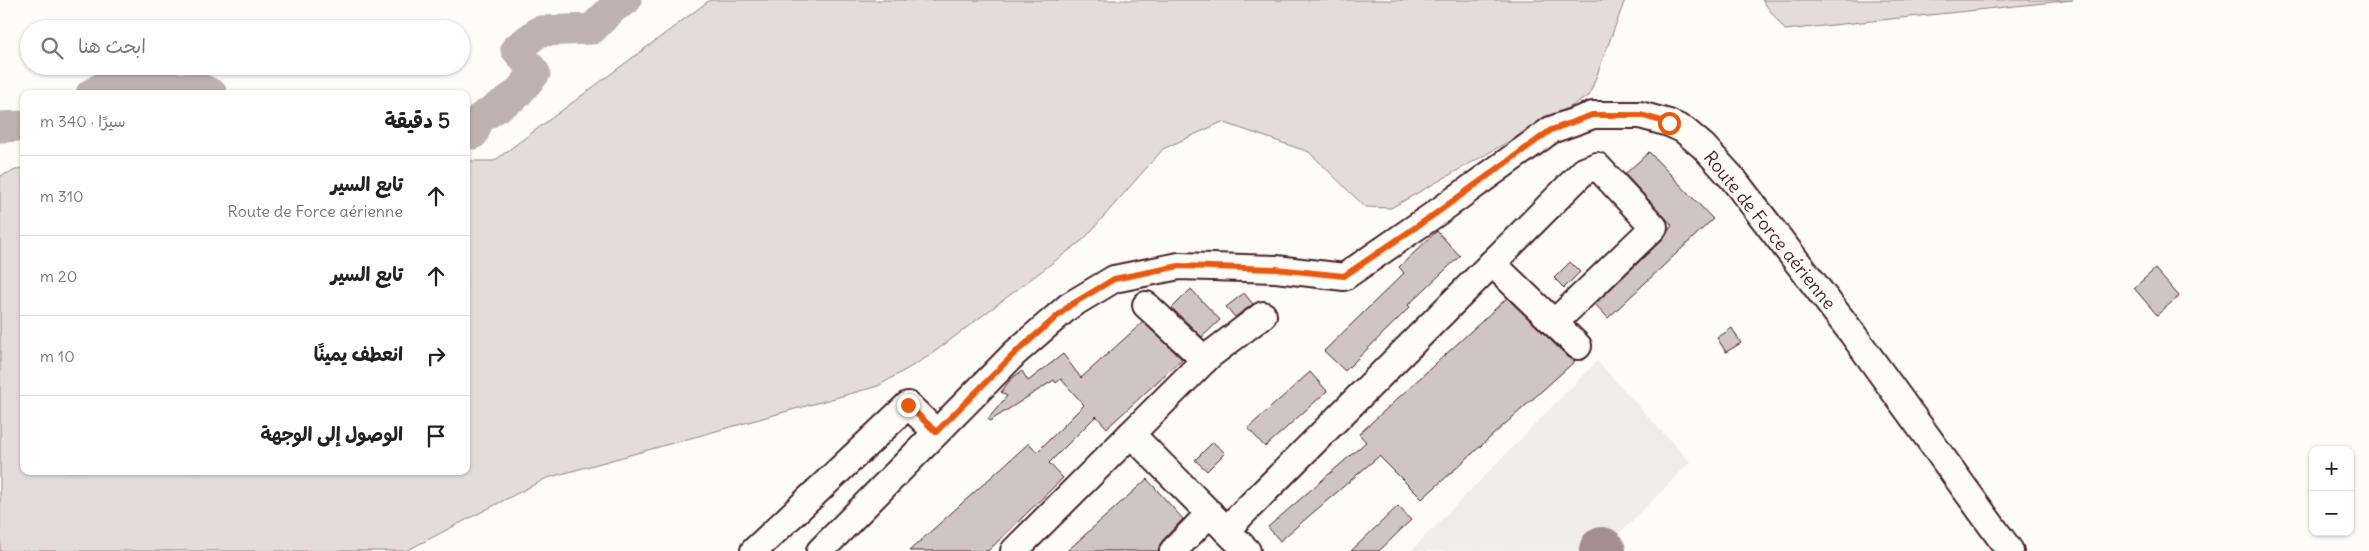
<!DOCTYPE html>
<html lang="ar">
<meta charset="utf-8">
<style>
:root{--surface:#fff;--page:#f2f2f2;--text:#222;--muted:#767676;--line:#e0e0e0}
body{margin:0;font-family:Delius,"Playpen Sans Arabic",sans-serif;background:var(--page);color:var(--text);direction:rtl}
.controls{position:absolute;right:15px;bottom:15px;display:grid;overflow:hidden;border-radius:10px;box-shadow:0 1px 4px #0004}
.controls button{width:45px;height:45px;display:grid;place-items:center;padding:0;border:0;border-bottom:1px solid var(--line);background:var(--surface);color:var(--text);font:25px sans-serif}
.stop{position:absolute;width:15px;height:15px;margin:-11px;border:4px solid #ea580c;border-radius:50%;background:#fff}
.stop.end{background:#ea580c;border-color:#fff;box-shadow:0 1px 5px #0008}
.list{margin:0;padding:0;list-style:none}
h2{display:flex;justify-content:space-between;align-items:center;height:65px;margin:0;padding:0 20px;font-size:21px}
h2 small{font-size:16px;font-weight:400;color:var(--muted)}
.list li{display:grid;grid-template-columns:32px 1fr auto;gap:15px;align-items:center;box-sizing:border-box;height:80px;padding:0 20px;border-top:1px solid var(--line)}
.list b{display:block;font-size:19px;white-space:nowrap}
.list p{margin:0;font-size:16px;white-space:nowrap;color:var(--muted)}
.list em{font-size:16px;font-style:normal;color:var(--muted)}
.icon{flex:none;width:28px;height:28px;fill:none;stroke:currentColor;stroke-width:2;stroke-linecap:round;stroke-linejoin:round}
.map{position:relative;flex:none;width:2369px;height:551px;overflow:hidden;direction:ltr}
.search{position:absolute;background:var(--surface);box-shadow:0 1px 4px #0004;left:20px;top:20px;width:450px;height:55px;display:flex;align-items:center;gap:12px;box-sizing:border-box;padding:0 18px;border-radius:28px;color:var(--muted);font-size:19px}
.panel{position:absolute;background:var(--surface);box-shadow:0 1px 4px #0004;left:20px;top:90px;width:450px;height:385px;border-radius:10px;direction:rtl}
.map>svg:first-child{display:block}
.built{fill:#f0ece8}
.green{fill:#e3dcda;stroke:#967e82}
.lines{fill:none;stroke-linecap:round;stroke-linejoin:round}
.river{stroke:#c0b1b1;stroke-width:31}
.taxiway{stroke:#a48e91;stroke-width:46}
.building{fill:#d0c5c4;stroke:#4a1f2b}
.minor-casing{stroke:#4a1f2b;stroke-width:30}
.minor{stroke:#fdfcf7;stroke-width:26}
.route{stroke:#ea580c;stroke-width:6}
.labels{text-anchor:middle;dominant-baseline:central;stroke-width:4.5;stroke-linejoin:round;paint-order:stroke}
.street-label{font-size:18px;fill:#4a1f2b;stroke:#fdfcf7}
</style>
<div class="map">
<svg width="2369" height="551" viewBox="0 0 2369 551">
<rect width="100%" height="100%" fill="#fdfcf7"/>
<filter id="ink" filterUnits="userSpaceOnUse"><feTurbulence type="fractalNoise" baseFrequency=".02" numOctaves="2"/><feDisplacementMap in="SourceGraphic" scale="10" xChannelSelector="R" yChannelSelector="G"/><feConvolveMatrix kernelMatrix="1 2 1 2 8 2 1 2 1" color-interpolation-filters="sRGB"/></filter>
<g filter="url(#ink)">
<path class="built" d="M1597 361 1690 462 1602 551H1411Z"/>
<g class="green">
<path d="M710 0H1625L1589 96 1391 208 1365 207 1309 152 1222 122 1163 149 1084 239 929 356 878 386 547 478 406 551H0V176L24 167V471H466V161H494Z"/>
<path d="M1762 0H2073L1785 30Z"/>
</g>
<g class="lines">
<g class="river">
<path d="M91 94 108 84 202 89 212 94"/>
<path d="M0 127 24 126"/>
<path d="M466 133 473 134 479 119 516 95 535 73 516 49 540 31 592 29 614 7 626 0"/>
</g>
<path class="taxiway" d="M1602 550 1603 551"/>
</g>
<g class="building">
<path d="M1649 152 1713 219 1608 318 1595 304 1664 238 1672 225 1625 174Z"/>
<path d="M1437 231 1460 256 1408 305 1410 307 1345 371 1324 351 1404 273 1399 267Z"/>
<path d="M1570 262 1580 272 1564 288 1554 278Z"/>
<path d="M2155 269 2179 296 2157 315 2134 288Z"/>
<path d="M1191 289 1220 320 1202 337 1172 308Z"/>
<path d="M1244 293 1253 304 1235 317 1226 307Z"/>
<path d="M1507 298 1568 357 1575 361 1422 499 1379 456 1280 541 1268 527 1366 442 1359 434Z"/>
<path d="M1143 322 1182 359 1107 428 1096 416 1049 463 1063 478 988 551H909L1029 443 1037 452 1084 405 1061 379 1056 383 1054 380 990 421 988 419 1007 396 1001 392 1011 379 1022 371 1028 381 1063 354 1081 378Z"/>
<path d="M1732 328 1741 343 1726 352 1717 338Z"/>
<path d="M1310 372 1327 391 1265 447 1248 428Z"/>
<path d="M1213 442 1225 453 1207 471 1195 460Z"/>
<path d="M1147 479 1183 519 1162 541 1158 551H1067Z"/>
<path d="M1398 506 1411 520 1379 551H1351Z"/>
</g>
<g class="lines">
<g class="minor-casing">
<g id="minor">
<path d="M1492 263 1578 346"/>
<path d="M1146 305 1205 360"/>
<path d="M1131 434 1247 551"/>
<path d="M1226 530 1584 171 1597 166 1654 227 1554 323"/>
<path d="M754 551 908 405 936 432"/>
<path d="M820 551 1015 353 1069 306 1114 279 1179 266 1276 269 1344 277 1435 214 1551 130 1593 115H1640L1669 123 1684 130 1704 147 1734 180 1852 333 2010 551"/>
<path d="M1014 551 1210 355 1263 315"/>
<path d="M1173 551 1210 513"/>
</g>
</g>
<use href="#minor" class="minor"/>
</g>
</g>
<g class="lines" filter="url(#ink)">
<path class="route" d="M908 405 936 432 1015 353 1069 306 1114 279 1179 266 1276 269 1344 276 1435 214 1551 130 1592 115H1640L1669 123"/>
</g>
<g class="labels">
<g class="street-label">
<text transform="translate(1770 230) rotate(51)">Route de Force aérienne</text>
</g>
</g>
</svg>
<div class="controls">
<button>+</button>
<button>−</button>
</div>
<div class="stop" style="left:1669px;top:123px"></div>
<div class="stop end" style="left:908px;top:405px"></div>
<div class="search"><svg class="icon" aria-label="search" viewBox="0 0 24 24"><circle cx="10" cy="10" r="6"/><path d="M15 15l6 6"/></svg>ابحث هنا</div>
<section class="panel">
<h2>5 دقيقة<small>سيرًا · 340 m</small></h2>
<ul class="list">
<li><svg class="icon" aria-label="ahead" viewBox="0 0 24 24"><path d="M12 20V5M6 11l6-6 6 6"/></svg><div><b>تابع السير</b><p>Route de Force aérienne</p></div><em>310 m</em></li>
<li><svg class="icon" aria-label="ahead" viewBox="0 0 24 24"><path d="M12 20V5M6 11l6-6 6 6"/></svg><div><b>تابع السير</b></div><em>20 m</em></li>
<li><svg class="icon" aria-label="right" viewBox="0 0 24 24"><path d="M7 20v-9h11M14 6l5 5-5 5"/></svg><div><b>انعطف يمينًا</b></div><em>10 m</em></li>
<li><svg class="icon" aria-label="arrive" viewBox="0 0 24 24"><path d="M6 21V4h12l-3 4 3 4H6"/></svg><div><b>الوصول إلى الوجهة</b></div></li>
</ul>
</section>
</div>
